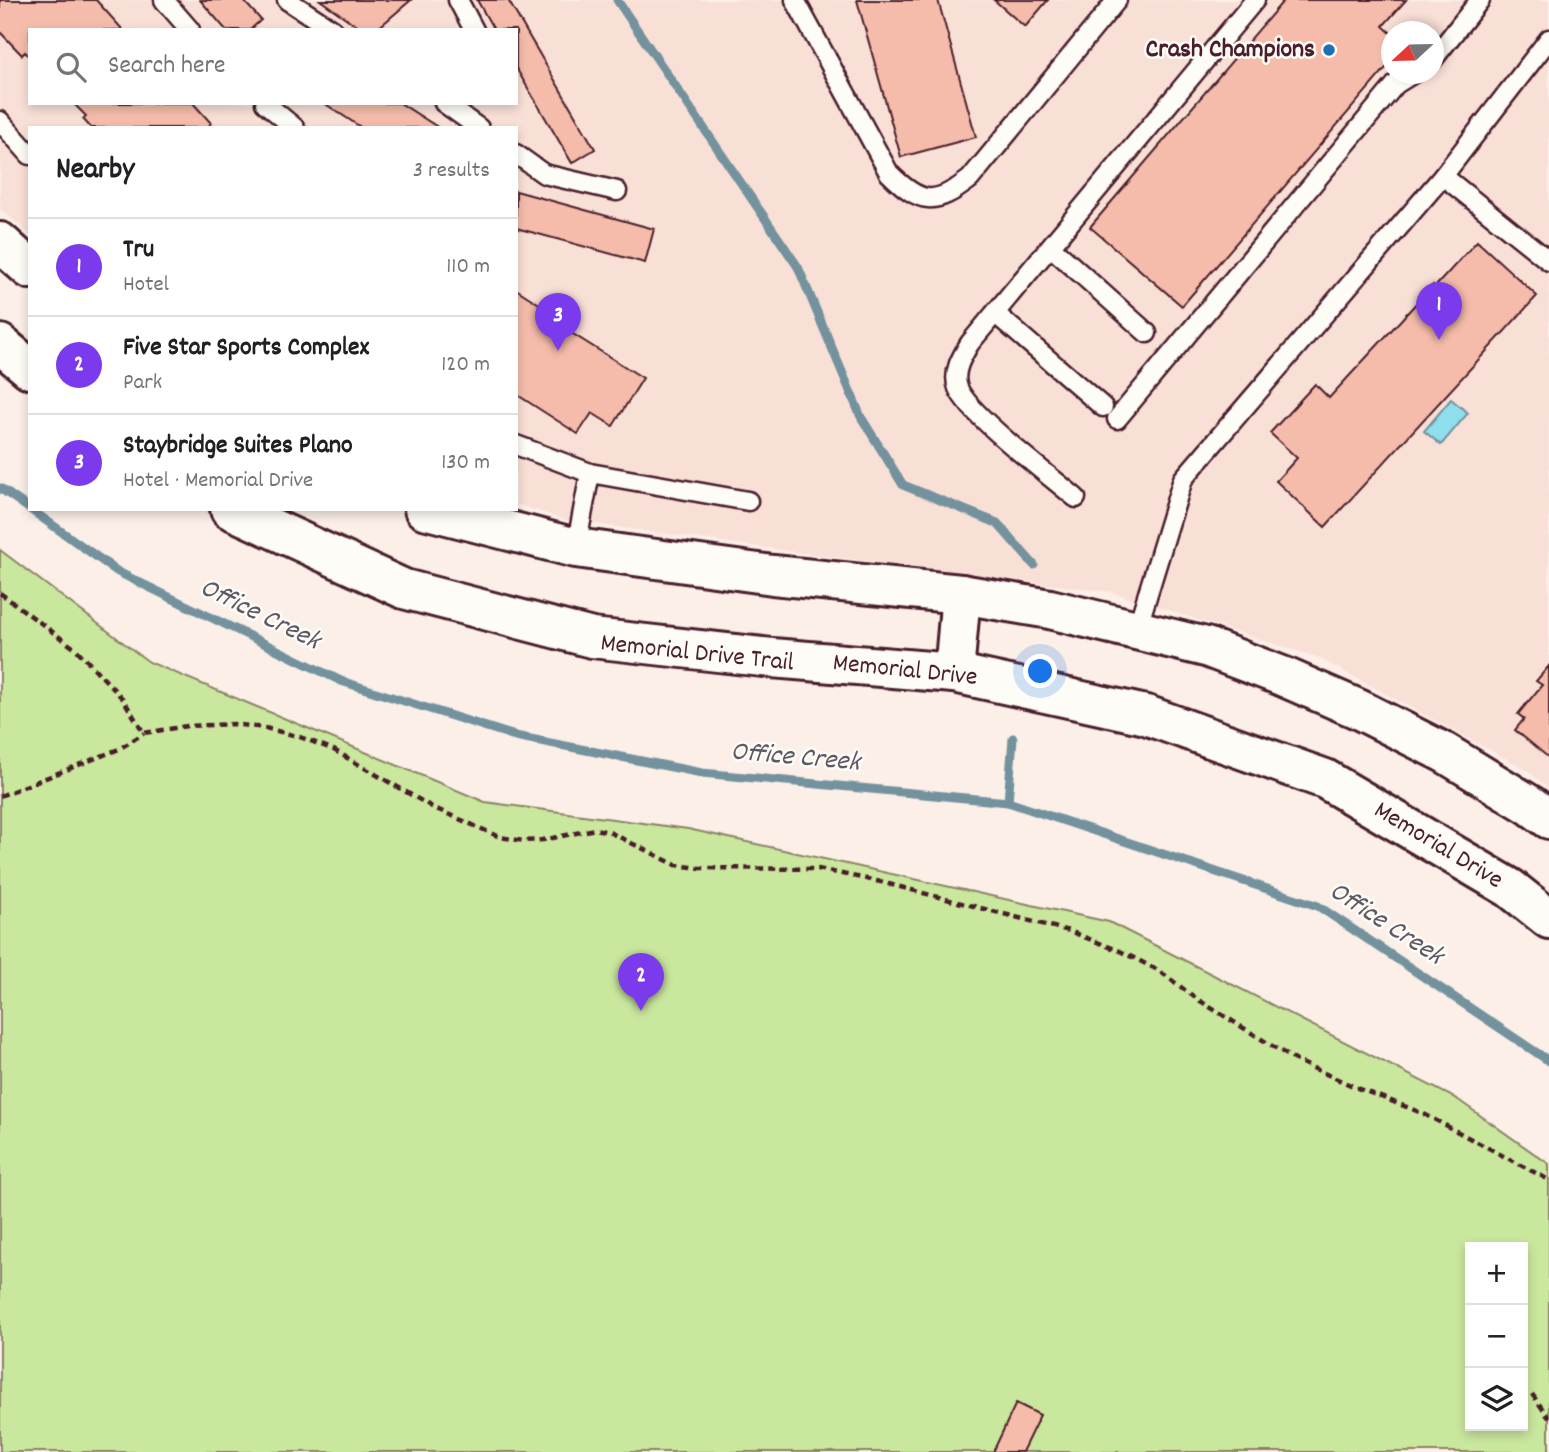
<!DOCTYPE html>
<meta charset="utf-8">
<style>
:root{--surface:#fff;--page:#f6f6f6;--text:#202124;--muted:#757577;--line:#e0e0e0;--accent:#7c3aed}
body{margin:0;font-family:Dekko,sans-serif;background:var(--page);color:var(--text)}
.controls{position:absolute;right:21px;bottom:21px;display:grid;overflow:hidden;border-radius:0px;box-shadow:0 4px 10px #0003}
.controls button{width:63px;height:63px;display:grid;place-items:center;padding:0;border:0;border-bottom:2px solid var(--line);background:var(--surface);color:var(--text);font:35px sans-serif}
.compass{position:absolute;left:1381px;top:21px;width:63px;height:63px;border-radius:50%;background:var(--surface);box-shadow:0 4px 10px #0003;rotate:248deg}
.you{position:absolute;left:1041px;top:672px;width:24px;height:24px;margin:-18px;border:5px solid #fff;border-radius:50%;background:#1a73e8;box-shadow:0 0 0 10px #1a73e833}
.badge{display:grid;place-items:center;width:46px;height:46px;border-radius:50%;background:var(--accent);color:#fff;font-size:23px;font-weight:700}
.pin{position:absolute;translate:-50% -58px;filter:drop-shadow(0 2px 4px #0008)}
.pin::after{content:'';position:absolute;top:37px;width:24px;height:21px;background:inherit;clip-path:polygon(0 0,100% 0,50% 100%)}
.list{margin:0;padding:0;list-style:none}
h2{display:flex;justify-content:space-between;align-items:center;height:91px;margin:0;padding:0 28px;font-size:30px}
h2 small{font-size:23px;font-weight:400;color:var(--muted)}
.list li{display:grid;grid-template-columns:46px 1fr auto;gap:21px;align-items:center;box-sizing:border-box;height:98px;padding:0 28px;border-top:2px solid var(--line)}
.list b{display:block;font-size:26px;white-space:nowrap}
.list p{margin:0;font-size:23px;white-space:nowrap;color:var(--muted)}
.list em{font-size:23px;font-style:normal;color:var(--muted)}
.icon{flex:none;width:38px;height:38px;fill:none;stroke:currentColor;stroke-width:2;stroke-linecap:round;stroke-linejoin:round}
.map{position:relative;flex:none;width:1549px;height:1452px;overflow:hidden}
.search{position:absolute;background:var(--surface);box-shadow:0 4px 10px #0003;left:28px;top:28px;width:490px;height:77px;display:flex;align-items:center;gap:18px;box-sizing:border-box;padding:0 24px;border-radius:0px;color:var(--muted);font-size:26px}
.panel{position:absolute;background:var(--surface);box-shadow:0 4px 10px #0003;left:28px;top:126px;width:490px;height:385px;border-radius:0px}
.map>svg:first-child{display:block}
.built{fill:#f9e0d6;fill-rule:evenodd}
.green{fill:#cae79e;stroke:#8a8364;stroke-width:2;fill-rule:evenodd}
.water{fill:#8edeeb;stroke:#73929e;stroke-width:2}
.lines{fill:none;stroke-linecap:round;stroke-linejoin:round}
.stream{stroke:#73929e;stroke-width:9}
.building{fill:#f5bcab;stroke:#4a1f2b;stroke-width:2}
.service-casing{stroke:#4a1f2b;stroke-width:23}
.tertiary-casing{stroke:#4a1f2b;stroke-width:44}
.path{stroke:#4a1f2b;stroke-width:4.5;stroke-dasharray:7 5;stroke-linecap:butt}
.service{stroke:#fdfcf7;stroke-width:18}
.tertiary{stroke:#fdfcf7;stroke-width:38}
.poi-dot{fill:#1f6fb2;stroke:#fdfcf7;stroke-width:2.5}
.labels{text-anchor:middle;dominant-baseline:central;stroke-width:5;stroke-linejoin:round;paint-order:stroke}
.poi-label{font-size:26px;font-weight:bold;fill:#4a1f2b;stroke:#fdfcf7;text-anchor:end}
.street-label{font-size:26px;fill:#4a1f2b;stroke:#fdfcf7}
.water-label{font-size:28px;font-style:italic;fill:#5e5865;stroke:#fdfcf7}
</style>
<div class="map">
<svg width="1549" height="1452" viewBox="0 0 1549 1452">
<rect width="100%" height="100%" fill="#fbefe8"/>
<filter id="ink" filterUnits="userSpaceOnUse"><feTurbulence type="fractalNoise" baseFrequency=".0143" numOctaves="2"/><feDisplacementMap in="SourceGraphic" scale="14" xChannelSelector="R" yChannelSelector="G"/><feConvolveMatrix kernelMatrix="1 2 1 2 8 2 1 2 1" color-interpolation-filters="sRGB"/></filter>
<g filter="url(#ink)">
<path class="built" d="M0 0H1549V789L1527 770 1319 658 1111 592 809 554 565 520 516 504V128H30V234L0 209ZM30 30H516V103H30ZM1392 32H1434V74H1392Z"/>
<path class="green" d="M0 550 149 662 485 802 688 829 1109 922 1457 1099 1549 1164V1452H0ZM1470 1247H1523V1426H1470Z"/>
<path class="water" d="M1451 399 1468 413 1441 445 1424 431Z"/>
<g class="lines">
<g class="stream">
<path d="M617 0 798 267 861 417 903 485 997 523 1034 565"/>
<path d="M0 488 30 509"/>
<path d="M30 509 118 572 341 681 515 736 702 773 1008 802 1318 906 1549 1061"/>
<path d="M1008 802 1013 738"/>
</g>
</g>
<g class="building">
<path d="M0 0H96L123 30H30V57L25 52 22 55 0 32Z"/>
<path d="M200 0H243L261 20 250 30H226Z"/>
<path d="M320 0H411L376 30H363Z"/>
<path d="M477 0H508L595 149 572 163 516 68V30H494Z"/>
<path d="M857 0H938L976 137 901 157Z"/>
<path d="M994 0H1048L1025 27Z"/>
<path d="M1284 0H1406L1383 26 1392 34V61L1182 306 1090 227Z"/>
<path d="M73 103H193L211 123 207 128H91L83 119 86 116Z"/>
<path d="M324 103H400L439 128H362Z"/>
<path d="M516 191 654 229 645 263 516 228Z"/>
<path d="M1477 241 1537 296 1325 527 1276 481 1297 458 1270 433 1315 384 1329 398 1433 285 1435 287Z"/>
<path d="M516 289 561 318 557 324 643 378 613 426 592 413 578 434 516 394Z"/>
<path d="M1549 666V758L1515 730 1524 719 1518 714 1542 685 1536 681Z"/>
<path d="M1016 1403 1040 1415 1022 1452H993Z"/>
</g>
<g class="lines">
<g class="service-casing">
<g id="service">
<path d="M164 0 190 30"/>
<path d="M287 0 333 30"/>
<path d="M458 0 474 30"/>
<path d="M795 0 889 173C921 205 935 206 970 179L1117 0"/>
<path d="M1434 58 1480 0"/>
<path d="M265 103 295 128"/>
<path d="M444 103 479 128"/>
<path d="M0 121 30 155"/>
<path d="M516 154 544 174 617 191"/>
<path d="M1443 176 1549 39"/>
<path d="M1051 247 1147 333"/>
<path d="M996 314 1103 407"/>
<path d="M1117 419 1396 84 1412 74"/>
<path d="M516 445 590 473 748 501"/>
<path d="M1076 498C1050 476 969 415 958 388 952 372 962 356 970 343L1255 0"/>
<path d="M576 548 590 473"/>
<path d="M1137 629 1183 479 1443 176 1549 261"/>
</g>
</g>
<g class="tertiary-casing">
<g id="tertiary">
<path d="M0 242 30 269"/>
<path d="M0 344 30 369"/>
<path d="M230 509 404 589 592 638 772 658 954 673 1146 715 1325 779 1510 888 1549 919"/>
<path d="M424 509 576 548 773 575 961 594 1050 609 1206 647 1282 676 1358 709 1445 753 1530 805 1549 819"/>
<path d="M954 673 961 594"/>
</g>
</g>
<g class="path">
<path d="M0 593 77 650 123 699 144 733 187 726 233 724 265 728 297 736 332 749 432 807 500 837 524 841 543 840 595 829 609 832 676 865 700 868 818 869 881 882 1069 931 1120 951 1158 970 1197 999 1295 1060 1355 1087 1422 1113 1549 1180"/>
<path d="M0 796 119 749 144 733"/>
<path d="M1532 1394 1549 1418"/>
</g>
<use href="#service" class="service"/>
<use href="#tertiary" class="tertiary"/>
</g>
</g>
<circle class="poi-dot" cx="1329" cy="50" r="7"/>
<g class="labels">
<g class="poi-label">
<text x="1315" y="50">Crash Champions</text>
</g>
<g class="street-label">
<text transform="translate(697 654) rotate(6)">Memorial Drive Trail</text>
<text transform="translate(905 671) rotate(6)">Memorial Drive</text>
<text transform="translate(1438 846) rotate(31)">Memorial Drive</text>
</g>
<g class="water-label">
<text transform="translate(259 616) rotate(26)">Office Creek</text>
<text transform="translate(795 759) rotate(5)">Office Creek</text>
<text transform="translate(1385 925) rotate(33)">Office Creek</text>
</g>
</g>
</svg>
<div class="controls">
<button>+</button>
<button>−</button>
<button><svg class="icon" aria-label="layers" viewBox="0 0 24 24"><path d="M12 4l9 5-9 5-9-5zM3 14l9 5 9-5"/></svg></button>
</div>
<svg class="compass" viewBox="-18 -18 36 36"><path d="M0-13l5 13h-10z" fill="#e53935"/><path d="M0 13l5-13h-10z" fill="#757577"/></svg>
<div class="you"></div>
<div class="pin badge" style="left:1439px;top:340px">1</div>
<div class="pin badge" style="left:641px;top:1011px">2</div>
<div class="pin badge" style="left:558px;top:351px">3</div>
<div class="search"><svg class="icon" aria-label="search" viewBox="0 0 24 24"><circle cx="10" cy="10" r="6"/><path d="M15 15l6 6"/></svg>Search here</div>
<section class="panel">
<h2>Nearby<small>3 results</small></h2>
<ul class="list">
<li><span class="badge">1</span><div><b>Tru</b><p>Hotel</p></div><em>110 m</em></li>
<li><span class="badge">2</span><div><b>Five Star Sports Complex</b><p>Park</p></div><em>120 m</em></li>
<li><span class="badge">3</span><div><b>Staybridge Suites Plano</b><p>Hotel · Memorial Drive</p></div><em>130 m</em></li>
</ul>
</section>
</div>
